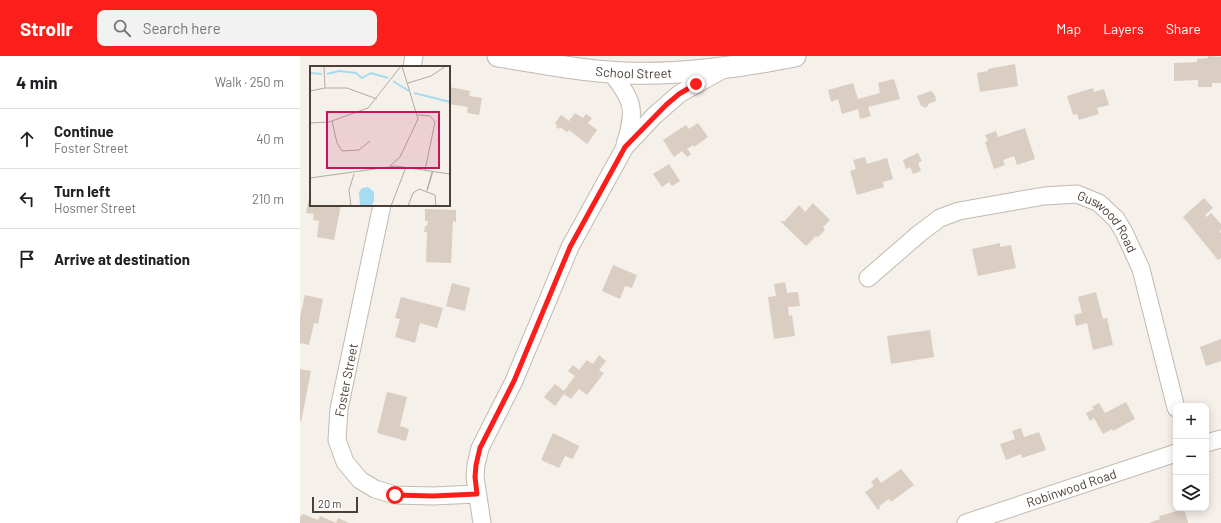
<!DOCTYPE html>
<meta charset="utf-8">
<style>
:root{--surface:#fff;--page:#f2f2f2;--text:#202124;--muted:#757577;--line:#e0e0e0;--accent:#fc1e1a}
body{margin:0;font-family:Barlow,sans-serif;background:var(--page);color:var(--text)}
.controls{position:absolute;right:12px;bottom:12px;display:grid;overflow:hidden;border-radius:8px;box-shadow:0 2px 10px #0003}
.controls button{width:36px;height:36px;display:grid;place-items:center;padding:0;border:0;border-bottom:1px solid var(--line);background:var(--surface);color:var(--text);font:20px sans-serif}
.scale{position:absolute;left:12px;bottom:10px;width:46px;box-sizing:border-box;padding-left:4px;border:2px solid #494037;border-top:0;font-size:11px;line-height:14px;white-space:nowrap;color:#494037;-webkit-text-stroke:3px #fff;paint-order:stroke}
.stop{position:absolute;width:12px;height:12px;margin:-9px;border:3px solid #fc1e1a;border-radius:50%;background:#fff}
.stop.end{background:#fc1e1a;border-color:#fff;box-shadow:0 1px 4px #0008}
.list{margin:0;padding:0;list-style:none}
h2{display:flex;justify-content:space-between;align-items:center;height:52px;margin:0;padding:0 16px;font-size:17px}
h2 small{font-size:13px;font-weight:400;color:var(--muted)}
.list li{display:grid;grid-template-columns:26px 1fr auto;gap:12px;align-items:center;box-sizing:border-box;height:60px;padding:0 16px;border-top:1px solid var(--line)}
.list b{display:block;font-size:15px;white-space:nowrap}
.list p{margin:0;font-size:13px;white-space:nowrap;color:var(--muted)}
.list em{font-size:13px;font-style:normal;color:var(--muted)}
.icon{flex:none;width:22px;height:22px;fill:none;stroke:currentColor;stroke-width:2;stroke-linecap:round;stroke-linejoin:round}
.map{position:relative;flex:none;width:921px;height:467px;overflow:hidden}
header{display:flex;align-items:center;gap:24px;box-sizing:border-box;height:56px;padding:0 20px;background:var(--accent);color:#fff}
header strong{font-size:19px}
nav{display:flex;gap:22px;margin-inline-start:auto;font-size:14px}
.search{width:280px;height:36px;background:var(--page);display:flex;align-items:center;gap:10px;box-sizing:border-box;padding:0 14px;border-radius:8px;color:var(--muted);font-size:15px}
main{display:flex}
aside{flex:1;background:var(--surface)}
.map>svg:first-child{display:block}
.building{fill:#dacdc2}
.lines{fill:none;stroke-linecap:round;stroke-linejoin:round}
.minor-casing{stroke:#c3b9af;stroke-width:19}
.tertiary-casing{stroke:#c3b9af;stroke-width:23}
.minor{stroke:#fff;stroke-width:17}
.tertiary{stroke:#fff;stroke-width:21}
.route{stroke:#fc1e1a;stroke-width:5}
.labels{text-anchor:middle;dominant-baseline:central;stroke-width:3.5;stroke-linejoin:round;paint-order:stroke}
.street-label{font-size:13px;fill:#494037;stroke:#fff}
.inset-river{fill:none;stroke:#a6dcf1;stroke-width:2}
.inset-road{fill:none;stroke:#b0aaa2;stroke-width:1}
.view{fill:#c2185b;fill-opacity:0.15;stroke:#c2185b;stroke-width:2}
.inset-edge{fill:none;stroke:#494037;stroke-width:2}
</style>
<header>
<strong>Strollr</strong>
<div class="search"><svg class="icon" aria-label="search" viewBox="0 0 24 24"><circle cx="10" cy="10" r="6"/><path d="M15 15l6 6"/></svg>Search here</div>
<nav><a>Map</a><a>Layers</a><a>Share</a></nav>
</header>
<main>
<aside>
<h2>4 min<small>Walk · 250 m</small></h2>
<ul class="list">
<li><svg class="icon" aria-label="ahead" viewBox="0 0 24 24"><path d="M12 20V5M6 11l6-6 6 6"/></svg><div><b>Continue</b><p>Foster Street</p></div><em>40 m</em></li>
<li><svg class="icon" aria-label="left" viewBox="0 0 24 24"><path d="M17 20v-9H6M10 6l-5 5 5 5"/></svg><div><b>Turn left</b><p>Hosmer Street</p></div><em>210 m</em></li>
<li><svg class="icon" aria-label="arrive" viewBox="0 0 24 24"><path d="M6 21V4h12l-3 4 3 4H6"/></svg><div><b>Arrive at destination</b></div></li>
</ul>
</aside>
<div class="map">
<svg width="921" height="467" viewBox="0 0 921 467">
<rect width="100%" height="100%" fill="#f5f0e9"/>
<g class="building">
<path d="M908 0 921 1V27H912V31H898V24L874 25V7L897 6V3L908 2Z"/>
<path d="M715 8 718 30 680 36 677 17 688 15V13Z"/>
<path d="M594 23 600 43 568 51 571 60 560 63 558 53 542 58 538 43 531 46 528 34 553 27 558 43 580 37 578 27Z"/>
<path d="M149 31 170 35 169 40 182 42 179 59 167 57 168 51 149 48Z"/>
<path d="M793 32 794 36 804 33 809 49 797 52 799 58 779 64 777 58 773 59 767 40Z"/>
<path d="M631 35 635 39 636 45 628 48V50L624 52 623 50H621L617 40Z"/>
<path d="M275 57 283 62 286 58 292 62 288 67 297 74 287 88 269 74 267 76 260 71 259 73 256 71 257 69 255 67 261 59 269 65Z"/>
<path d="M398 67 408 81 394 91 393 89 387 93 391 98 387 101 382 95 374 101 363 84 386 69 389 73Z"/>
<path d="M725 72 735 103 717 109 714 100 703 104 705 109 694 113 685 86 688 85 685 79 696 75 698 81Z"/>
<path d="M618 97 622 105 618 107 621 115 613 118 610 111 606 113 603 104Z"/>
<path d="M565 101 567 108 587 102 593 123 583 126 584 131 557 139 550 115 556 113 553 104Z"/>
<path d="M369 108 380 125 372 130 369 126 362 131 353 118Z"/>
<path d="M9 142 11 143V149H41L34 184 17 181 19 165 13 164 14 158 6 157Z"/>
<path d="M904 142 913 152 905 159 907 161 911 157 921 168V174L919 175 921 177V202L918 204 883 161Z"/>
<path d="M513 147 530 164 523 171 525 174 518 181 516 180 506 190 481 166 482 164 484 166 499 149 505 156Z"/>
<path d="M125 153 156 154V166L153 165 151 207 126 206 127 176H124L125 170H127L128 165H125Z"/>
<path d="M700 187V191L711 189 716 212 678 220 672 193Z"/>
<path d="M313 209 337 219 332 232 325 230 320 243 302 235Z"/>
<path d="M485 226 487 237 498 236 500 250 488 251 489 260 492 259 495 280 474 283 468 241 476 240 474 228Z"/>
<path d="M152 227 170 232 165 255 146 250Z"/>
<path d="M796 236 803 263 807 262 813 289 793 294 787 267 776 270 774 259 782 257 778 241Z"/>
<path d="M5 239 23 243 18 268 14 267 9 289 0 287V261Z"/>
<path d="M101 241 143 252 137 272 120 267 115 287 95 281 100 263 95 262Z"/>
<path d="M630 274 634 301 591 308 587 280Z"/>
<path d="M921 283V305L906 310 900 291Z"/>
<path d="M299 299 306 305 299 314 304 317 287 339 279 333 271 343 264 338 255 350 244 341 255 328 264 335 275 320 268 315 273 309 279 314 287 304 293 308Z"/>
<path d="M0 313 11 315 1 366H0Z"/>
<path d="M87 336 107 341 100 370 109 373 106 385 77 377Z"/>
<path d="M826 346 835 363 813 375 812 373 803 378 794 362 790 365 786 357 794 353 792 351 799 347 805 357Z"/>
<path d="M721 372 724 381 739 376 746 394 722 402 721 398 706 404 700 388 715 383 712 375Z"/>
<path d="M253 377 279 390 273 403 265 400 259 412 241 404Z"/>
<path d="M601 413 614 429 591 446 589 443 579 450 580 452 578 454 565 436 574 430 571 426 577 421 581 427Z"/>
<path d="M884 453 888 467H849L860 463 859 460Z"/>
<path d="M3 458 18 464 20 460 36 467H0V460H1Z"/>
<path d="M38 462 49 467H36Z"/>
</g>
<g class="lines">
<g class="minor-casing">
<g id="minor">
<path d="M112 11 114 0"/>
<path d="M311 16C334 47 336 52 325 89"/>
<path d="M82 149 39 353 37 384 45 406 60 424 75 433 95 439 133 440 177 438"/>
<path id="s1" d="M568 222 620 177 640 162 659 155 744 140 777 138 799 147 816 163 824 176 841 213 876 352"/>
<path d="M906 387 921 383"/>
<path d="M182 467 175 421 176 409 180 392 214 325 270 191 325 91 354 60 379 38 422 14"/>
<path id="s2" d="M666 467 876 397"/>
</g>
</g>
<g class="tertiary-casing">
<g id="tertiary">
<path id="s3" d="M198 0C240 7 282 15 325 17 382 19 438 11 495 0"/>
</g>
</g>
<use href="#minor" class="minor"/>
<use href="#tertiary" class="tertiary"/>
</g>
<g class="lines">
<path class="route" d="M95 439 133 440 177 438 175 421 176 409 180 392 214 325 270 191 325 91 366 49 379 38 396 28"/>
</g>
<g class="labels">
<g class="street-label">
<text stroke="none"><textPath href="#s3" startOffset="137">School Street</textPath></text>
<text stroke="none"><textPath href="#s1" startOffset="276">Guswood Road</textPath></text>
<text transform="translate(46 324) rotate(-79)">Foster Street</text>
<text stroke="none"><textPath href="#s2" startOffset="111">Robinwood Road</textPath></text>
</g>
</g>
<g transform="translate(10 10)">
<rect width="140" height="140" fill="#f5f0e9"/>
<path d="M58 121 64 126V134L62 140H50L49 126 52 122Z" fill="#a6dcf1"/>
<path class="inset-river" d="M0 7 12 8M17 8 29 5 46 7 52 12 61 7 78 12M83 15 99 25M104 27 140 36"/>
<path class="inset-road" d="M14 0 15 22M98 17 121 10 136 0M0 25 15 22H37L67 33M108 49 120 50 125 56 115 104M22 55 27 77 32 85 49 84 60 75M0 57 19 56 58 42 91 0M80 100 90 91 108 53 92 0M0 112 86 100 140 108M117 124 122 106M117 125 123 105M41 140 39 124 44 108M81 140 96 101M98 140 103 127 109 123 125 129 126 140"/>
<path class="view" d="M17 46H129V102H17Z"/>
<rect width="140" height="140" class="inset-edge"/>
</g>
</svg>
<div class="controls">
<button>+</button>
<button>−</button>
<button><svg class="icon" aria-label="layers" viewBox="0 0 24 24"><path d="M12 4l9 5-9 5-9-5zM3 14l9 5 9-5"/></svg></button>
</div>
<div class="scale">20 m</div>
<div class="stop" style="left:95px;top:439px"></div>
<div class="stop end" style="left:396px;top:28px"></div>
</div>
</main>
